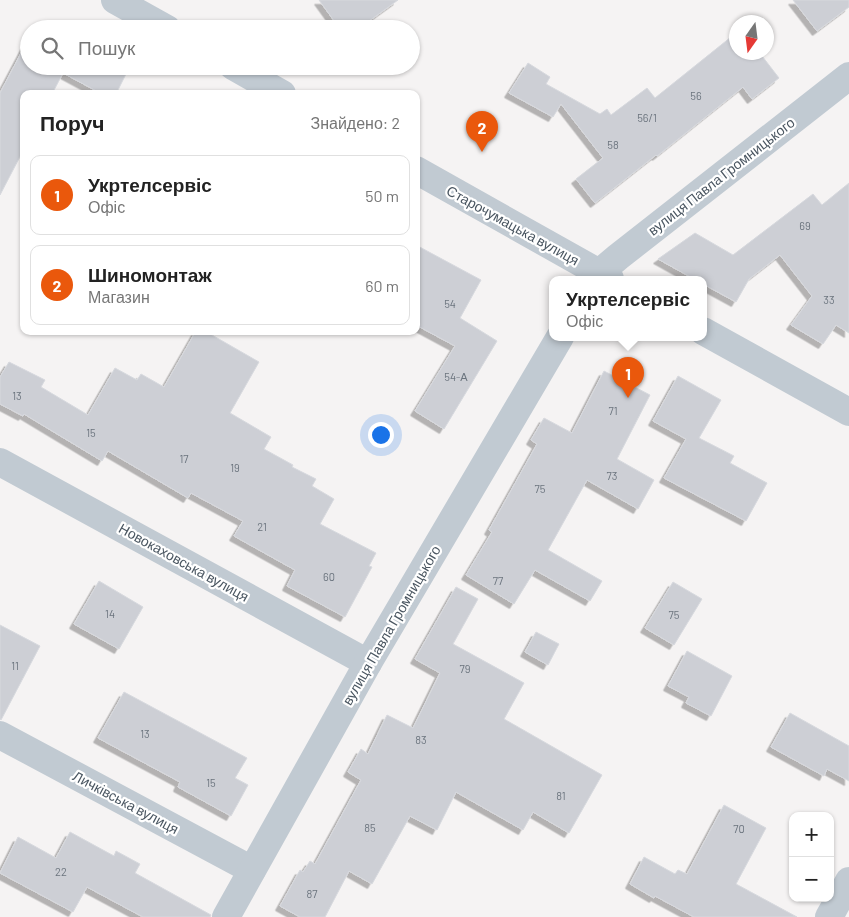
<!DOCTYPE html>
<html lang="uk">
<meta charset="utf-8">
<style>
:root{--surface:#fff;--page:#f6f6f6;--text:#222;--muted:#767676;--line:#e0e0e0;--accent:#ea580c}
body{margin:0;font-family:Barlow,sans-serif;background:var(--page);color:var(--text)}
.controls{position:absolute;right:15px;bottom:15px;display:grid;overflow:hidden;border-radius:10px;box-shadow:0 1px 4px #0004}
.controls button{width:45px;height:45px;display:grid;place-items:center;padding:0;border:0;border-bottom:1px solid var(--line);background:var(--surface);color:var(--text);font:25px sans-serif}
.compass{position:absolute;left:729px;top:15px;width:45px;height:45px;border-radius:50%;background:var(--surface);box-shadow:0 1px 4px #0004;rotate:194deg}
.you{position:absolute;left:380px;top:434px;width:18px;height:18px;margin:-12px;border:4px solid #fff;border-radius:50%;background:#1a73e8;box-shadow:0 0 0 8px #1a73e833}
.badge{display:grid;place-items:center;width:32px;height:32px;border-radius:50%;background:var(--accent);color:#fff;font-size:16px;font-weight:700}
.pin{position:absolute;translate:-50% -41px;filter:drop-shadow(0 1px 2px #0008)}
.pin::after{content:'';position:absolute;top:26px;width:18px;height:15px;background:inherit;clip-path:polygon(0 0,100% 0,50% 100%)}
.popup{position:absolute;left:549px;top:276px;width:158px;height:65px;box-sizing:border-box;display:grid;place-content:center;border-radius:10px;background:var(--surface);filter:drop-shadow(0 1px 4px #0005);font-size:16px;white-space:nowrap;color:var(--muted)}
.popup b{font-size:19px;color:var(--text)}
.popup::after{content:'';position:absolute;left:50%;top:100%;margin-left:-10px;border:10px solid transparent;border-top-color:var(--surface)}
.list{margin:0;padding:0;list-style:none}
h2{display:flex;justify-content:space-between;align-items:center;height:65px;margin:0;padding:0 20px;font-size:21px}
h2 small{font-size:16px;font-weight:400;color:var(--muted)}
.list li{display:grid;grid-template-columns:32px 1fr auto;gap:15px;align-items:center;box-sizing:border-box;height:80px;margin:0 10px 10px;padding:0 10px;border:1px solid var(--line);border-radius:10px}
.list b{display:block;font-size:19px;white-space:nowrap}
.list p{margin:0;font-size:16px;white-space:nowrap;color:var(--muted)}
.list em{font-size:16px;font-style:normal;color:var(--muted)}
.icon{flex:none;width:28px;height:28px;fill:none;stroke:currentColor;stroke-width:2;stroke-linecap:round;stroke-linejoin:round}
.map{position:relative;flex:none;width:849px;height:917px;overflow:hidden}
.search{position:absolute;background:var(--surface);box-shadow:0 1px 4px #0004;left:20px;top:20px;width:400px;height:55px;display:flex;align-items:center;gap:12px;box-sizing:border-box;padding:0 18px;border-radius:28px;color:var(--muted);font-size:19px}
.panel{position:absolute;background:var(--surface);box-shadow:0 1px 4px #0004;left:20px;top:90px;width:400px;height:245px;border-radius:10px}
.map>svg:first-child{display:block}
.building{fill:#cdcfd5;stroke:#d7d9de;filter:url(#shadow)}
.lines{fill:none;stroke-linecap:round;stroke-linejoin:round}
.minor{stroke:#c1cad2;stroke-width:28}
.labels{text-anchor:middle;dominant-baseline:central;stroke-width:4.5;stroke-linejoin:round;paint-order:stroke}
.number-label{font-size:11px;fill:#6b747e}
.street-label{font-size:14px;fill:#4a5661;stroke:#fff}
</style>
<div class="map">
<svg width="849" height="917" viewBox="0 0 849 917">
<defs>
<filter id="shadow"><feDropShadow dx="-4.5" dy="4.5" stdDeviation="0" flood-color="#0004"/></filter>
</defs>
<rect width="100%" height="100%" fill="#f5f3f3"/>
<g class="building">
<path d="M319 0H398L358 29H340Z"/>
<path d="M793 0H849V7L817 31Z"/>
<path d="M736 33V52H759L779 78 752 99 743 87 657 156 656 155 595 203 576 179 603 158 561 104 553 117 509 93 528 63 550 77 546 84 600 114 607 109 611 115 647 88 655 98Z"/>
<path d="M29 38V66H111L126 74 116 94H102L63 73 52 94H24V149L0 195V93Z"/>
<path d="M849 183V333L836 325 823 344 791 325 812 296 780 255 749 279 736 302 703 284V279H694L658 259 695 233 733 255 813 194 822 205Z"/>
<path d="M416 245 481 280 460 318 497 341 444 429 415 411 455 346 416 325Z"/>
<path d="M196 331H205L259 362 230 413 271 437 264 449 293 465 292 467 316 479 312 486 334 499 320 524 376 553 369 566 372 567 345 617 287 586 295 570 234 536 243 521 191 493 188 498 108 451 102 461 24 414 23 416 0 404V377L9 362 45 380 41 387 88 415 115 368 137 380 141 374 164 387Z"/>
<path d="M604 371 650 395 617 459 654 480 638 509 587 480 548 550 602 581 590 601 535 570 514 604 466 575 492 532 489 530 537 444 531 440 544 418 572 433Z"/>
<path d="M678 376 721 400 699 438 734 456 730 463 767 483 746 521 664 478 686 439 653 421Z"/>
<path d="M99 581 143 607 119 649 74 624Z"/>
<path d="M673 582 702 599 674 645 645 628Z"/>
<path d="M456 587 478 599 453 644 524 683 504 719 602 775 569 833 533 812 523 830 456 792 437 830 410 816 372 884 349 871 325 917H300L280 906 300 870 303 872 310 861 315 864 361 780 348 772 361 749 368 754 387 715 413 728 440 673 415 659Z"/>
<path d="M0 625 40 646 1 720 0 719Z"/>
<path d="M536 632 559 644 548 665 525 652Z"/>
<path d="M687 651 732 676 711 716 686 703 689 697 668 686Z"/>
<path d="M124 692 247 758 235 778 248 785 231 816 178 787 180 782 98 738Z"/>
<path d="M790 713 849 746V781L827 769 824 776 771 747Z"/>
<path d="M724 805 766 828 736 884 797 917H694L655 896 654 898 630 884 644 857 675 874 678 870 687 874Z"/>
<path d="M70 832 114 856 116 851 140 864 135 873 211 915 210 917H143L87 887 73 912 0 873 18 837 56 858Z"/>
</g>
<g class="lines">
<g class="minor">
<path d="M115 0 167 29"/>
<path d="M233 66 282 94"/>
<path d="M416 170 610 279"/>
<path d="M595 279 599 273 618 257 849 76"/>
<path d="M703 331 849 412"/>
<path d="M0 462 368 663"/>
<path d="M0 735 252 870"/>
<path d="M226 917 368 663 560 337"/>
<path d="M829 917 849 881"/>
</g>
</g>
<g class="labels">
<g class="number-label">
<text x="696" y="95">56</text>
<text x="647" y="117">56/1</text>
<text x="613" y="144">58</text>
<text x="805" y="225">69</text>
<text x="829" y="299">33</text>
<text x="450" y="303">54</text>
<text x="456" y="376">54-А</text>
<text x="17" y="395">13</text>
<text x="613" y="410">71</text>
<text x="91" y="432">15</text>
<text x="184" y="458">17</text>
<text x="235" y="467">19</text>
<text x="612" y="475">73</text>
<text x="540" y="488">75</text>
<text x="262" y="526">21</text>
<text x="329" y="576">60</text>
<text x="498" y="580">77</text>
<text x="110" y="613">14</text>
<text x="674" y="614">75</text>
<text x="15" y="665">11</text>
<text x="465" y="668">79</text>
<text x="145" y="733">13</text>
<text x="421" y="739">83</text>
<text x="211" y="782">15</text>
<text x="561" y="795">81</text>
<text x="370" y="827">85</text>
<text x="739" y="828">70</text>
<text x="61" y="871">22</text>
<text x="312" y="893">87</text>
</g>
<g class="street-label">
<text transform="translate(721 176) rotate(-38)">вулиця Павла Громницького</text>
<text transform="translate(513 225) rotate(29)">Старочумацька вулиця</text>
<text transform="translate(184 562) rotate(29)">Новокаховська вулиця</text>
<text transform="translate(391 625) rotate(-60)">вулиця Павла Громницького</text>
<text transform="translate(126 802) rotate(28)">Личківська вулиця</text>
</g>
</g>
</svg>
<div class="controls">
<button>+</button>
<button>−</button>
</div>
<svg class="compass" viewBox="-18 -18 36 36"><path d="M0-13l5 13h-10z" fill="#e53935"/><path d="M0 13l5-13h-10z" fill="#767676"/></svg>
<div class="you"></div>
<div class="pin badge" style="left:628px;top:398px">1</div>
<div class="popup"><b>Укртелсервіс</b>Офіс</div>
<div class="pin badge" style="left:482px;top:152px">2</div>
<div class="search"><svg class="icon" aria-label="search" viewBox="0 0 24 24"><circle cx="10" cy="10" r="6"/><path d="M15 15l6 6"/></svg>Пошук</div>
<section class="panel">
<h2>Поруч<small>Знайдено: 2</small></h2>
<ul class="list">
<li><span class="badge">1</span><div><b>Укртелсервіс</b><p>Офіс</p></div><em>50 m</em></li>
<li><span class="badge">2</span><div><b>Шиномонтаж</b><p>Магазин</p></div><em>60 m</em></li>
</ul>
</section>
</div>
